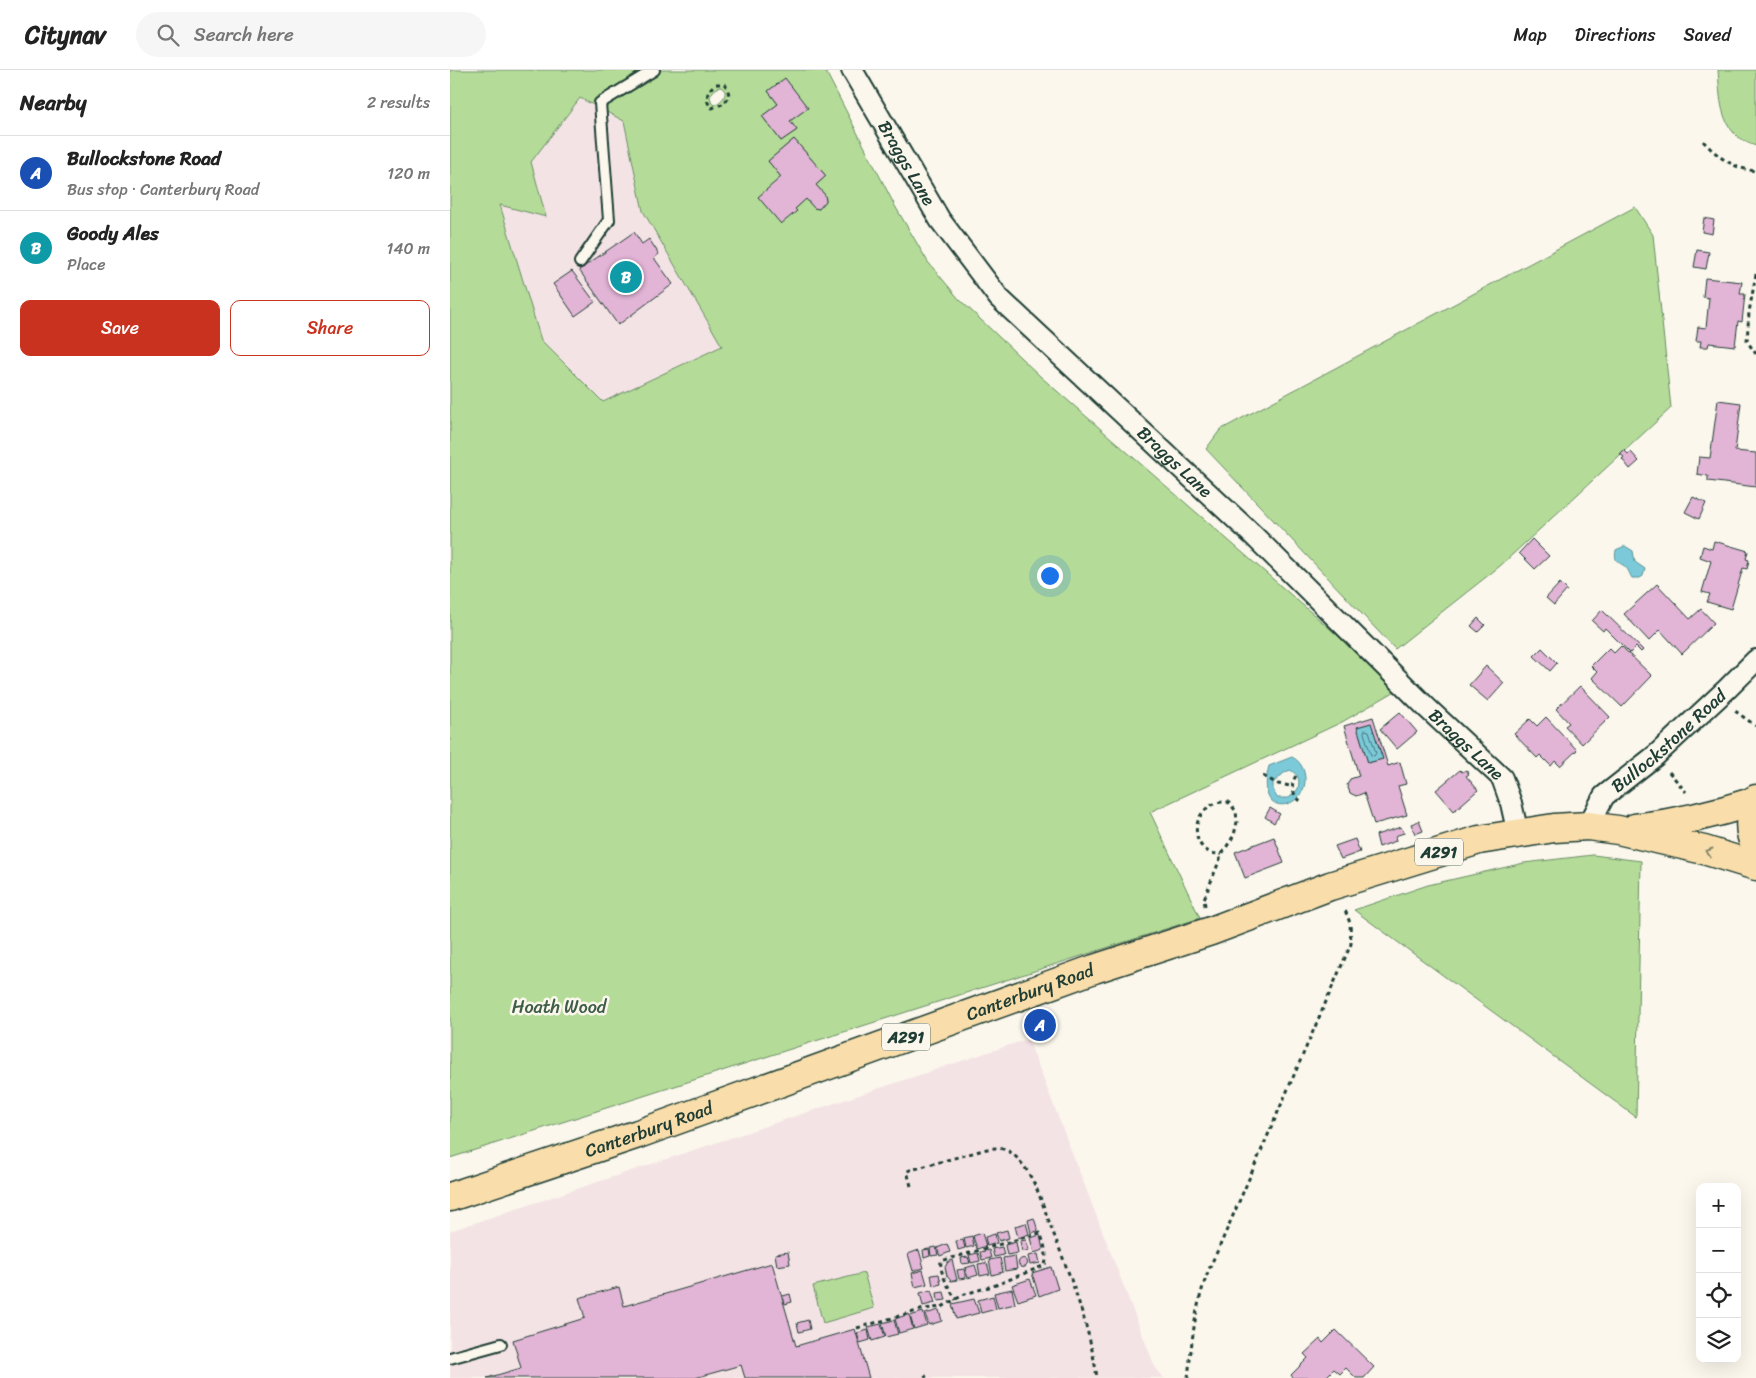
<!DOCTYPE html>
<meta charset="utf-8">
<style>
:root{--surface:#fff;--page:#f6f6f6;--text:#222;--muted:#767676;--line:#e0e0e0;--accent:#c8321e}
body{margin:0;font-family:Sriracha,sans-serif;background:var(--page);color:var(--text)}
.controls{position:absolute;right:15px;bottom:15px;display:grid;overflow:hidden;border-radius:10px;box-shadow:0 5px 20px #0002}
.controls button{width:45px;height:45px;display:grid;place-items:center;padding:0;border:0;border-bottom:1px solid var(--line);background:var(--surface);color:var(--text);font:25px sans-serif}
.you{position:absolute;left:599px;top:505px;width:18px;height:18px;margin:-12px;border:4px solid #fff;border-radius:50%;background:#1a73e8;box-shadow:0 0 0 8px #1a73e833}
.badge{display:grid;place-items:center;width:32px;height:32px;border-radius:50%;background:var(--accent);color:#fff;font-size:16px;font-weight:700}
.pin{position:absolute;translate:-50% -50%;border:2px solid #fff;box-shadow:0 1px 5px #0006}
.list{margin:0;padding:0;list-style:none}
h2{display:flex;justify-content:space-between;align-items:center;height:65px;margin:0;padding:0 20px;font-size:21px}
h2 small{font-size:16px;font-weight:400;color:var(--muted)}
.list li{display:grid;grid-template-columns:32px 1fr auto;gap:15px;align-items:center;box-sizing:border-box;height:75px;padding:0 20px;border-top:1px solid var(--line)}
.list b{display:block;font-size:19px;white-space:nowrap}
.list p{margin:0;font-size:16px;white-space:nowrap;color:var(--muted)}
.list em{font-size:16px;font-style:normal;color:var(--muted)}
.actions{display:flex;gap:10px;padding:15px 20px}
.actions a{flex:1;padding:11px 0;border:1px solid var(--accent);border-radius:10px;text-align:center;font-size:18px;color:var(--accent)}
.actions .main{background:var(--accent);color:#fff}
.icon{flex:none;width:28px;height:28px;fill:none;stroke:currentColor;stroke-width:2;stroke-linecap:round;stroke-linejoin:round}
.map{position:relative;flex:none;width:1306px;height:1308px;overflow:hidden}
header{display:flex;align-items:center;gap:30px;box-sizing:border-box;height:70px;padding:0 25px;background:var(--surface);border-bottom:1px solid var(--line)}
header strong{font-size:24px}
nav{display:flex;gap:28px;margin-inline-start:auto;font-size:18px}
.search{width:350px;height:45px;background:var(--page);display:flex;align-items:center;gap:12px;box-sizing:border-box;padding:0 18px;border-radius:28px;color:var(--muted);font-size:19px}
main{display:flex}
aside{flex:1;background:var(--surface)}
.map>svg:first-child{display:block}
.built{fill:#f4e3e5}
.green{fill:#b4dc98;stroke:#6a8c66;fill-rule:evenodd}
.water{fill:#7ccad9;stroke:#579297;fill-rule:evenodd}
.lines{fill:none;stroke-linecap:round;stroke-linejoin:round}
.shore{stroke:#447576;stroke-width:1}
.building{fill:#e2b4d6;stroke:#1f3d34;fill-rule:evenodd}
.service-casing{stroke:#1f3d34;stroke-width:14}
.minor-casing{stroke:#1f3d34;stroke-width:24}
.primary-casing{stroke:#1f3d34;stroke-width:31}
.path{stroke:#1f3d34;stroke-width:3;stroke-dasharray:4 4;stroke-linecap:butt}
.service{stroke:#fbf7ec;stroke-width:10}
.minor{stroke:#fbf7ec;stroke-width:20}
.primary{stroke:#f9deab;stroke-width:28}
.oneway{stroke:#81856a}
.labels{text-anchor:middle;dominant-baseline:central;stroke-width:5;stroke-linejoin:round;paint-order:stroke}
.shield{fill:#fbf7ec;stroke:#61756b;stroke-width:1}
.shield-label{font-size:16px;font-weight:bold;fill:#1f3d34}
.street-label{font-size:18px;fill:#1f3d34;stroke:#fbf7ec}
.park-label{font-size:18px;fill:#3d5d48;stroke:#fbf7ec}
</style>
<header>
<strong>Citynav</strong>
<div class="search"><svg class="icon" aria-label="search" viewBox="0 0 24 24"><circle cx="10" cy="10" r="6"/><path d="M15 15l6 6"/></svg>Search here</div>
<nav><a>Map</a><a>Directions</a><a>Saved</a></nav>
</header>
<main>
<aside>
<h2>Nearby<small>2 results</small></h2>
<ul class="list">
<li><span class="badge" style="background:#1a4fb4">A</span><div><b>Bullockstone Road</b><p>Bus stop · Canterbury Road</p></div><em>120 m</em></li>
<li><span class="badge" style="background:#0f9aa8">B</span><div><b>Goody Ales</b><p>Place</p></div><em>140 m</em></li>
</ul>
<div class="actions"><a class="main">Save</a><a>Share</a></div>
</aside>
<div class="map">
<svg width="1306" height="1308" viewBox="0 0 1306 1308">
<rect width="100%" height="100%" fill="#fbf7ec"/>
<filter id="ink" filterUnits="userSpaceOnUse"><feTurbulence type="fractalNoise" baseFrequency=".02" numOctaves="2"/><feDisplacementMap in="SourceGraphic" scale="10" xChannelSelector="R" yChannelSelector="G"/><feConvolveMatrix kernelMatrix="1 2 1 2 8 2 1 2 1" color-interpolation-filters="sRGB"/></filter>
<g filter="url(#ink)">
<g class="built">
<path d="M130 28 174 51 193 141 273 276 153 332 91 270 50 135 96 147 80 92Z"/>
<path d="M578 969 705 1297 714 1308H0V1161Z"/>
</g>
<g class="green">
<path d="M0 0H375L445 136 478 192 509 229 591 307 949 619 892 652 700 742 750 848 0 1088ZM335 9 357 38 340 51 347 60 331 71 312 46 328 34 318 21ZM271 17 275 21C276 28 270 32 264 35L262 33 260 27C262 22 265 18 271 17ZM130 28 174 51 193 141 272 276 153 332 91 270 50 135 96 147 81 92ZM344 69 376 106 366 115 375 125 376 131 369 139 364 138 356 129 345 139 331 107 318 91Z"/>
<path d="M1268 0H1306V76C1300 74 1293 71 1288 67 1269 50 1270 24 1268 0Z"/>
<path d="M1185 137 1203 165 1221 338 1050 496 945 579 756 379 770 360Z"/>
<path d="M1143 785 1191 791 1186 1047 904 840 978 815 1074 793Z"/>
<path d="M414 1203 424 1238 373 1253 363 1216Z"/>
</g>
<g class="water">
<path d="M1175 476 1183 481 1185 492 1195 499 1193 506 1190 508H1182C1180 505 1179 502 1178 500 1172 491 1163 495 1166 480Z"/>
<path d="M921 653 933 689 918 693 907 657Z"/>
<path d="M842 687C848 690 852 695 854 702 864 737 803 756 819 696ZM840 700C849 705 850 709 848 719L839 728H827L823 720V713L834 703Z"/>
</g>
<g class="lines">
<path class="shore" d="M915 660 919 661 926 683 924 686 921 685 914 663Z"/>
</g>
<g class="building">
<path d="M335 8 358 38 340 51 347 60 331 71 312 46 328 34 318 21Z"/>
<path d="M344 69 376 106 366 115 375 125 376 131 369 139 364 138 356 129 345 139 347 141 331 154 308 127 331 107 318 91Z"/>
<path d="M1254 148 1264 150 1262 164 1252 162Z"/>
<path d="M184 162 192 174 199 169 209 184 204 188 223 214 168 255 129 200Z"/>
<path d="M1247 180 1259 182 1256 199 1244 197Z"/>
<path d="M122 201 145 232 125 246 103 214Z"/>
<path d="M1255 208 1292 212 1290 224H1295L1292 252 1288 251 1285 276 1259 273 1258 277H1250L1251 271H1246L1248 257 1256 258 1259 228 1253 227Z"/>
<path d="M1268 330 1291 333 1285 381 1306 383V417L1258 411V406L1247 404 1249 387 1260 388Z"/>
<path d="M1174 380 1178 384 1181 382 1189 391 1180 399 1172 389 1174 387 1170 384Z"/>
<path d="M1243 427 1256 433 1249 449 1235 442Z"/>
<path d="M1082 469 1099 486 1085 499 1069 483Z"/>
<path d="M1264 471 1298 481 1296 489 1299 490 1297 499 1293 498 1281 539 1257 532 1260 524 1252 522 1261 491 1250 487 1253 476 1262 479Z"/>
<path d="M1110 513 1117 520 1104 535 1096 528Z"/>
<path d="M1207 514 1240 549 1251 539 1264 553 1232 584 1210 560 1199 571 1174 544Z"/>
<path d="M1152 540 1193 580 1191 582 1186 577 1180 583 1155 558 1153 561 1142 551Z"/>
<path d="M1028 548 1035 555 1028 562 1021 556Z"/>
<path d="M1171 576 1202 606 1172 637 1142 608 1147 602 1141 596 1159 578 1164 583Z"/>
<path d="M1092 578 1107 593 1100 601 1084 586Z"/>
<path d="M1036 596 1054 613 1038 631 1019 615Z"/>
<path d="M1130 616 1160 647 1132 674 1115 656 1119 653 1106 639Z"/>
<path d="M950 642 967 662 947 679 930 659Z"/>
<path d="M923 647 938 696 950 692 956 714 948 716 957 745 924 754 914 723 906 726 900 723 897 715 900 709 909 706 894 656ZM921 653 933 689 918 693 907 657Z"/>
<path d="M1096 647 1127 680 1110 696 1105 691 1101 696 1090 685 1087 688 1064 664 1080 649 1087 656Z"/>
<path d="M1010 700 1012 702 1016 700 1019 704 1016 706 1028 720 1004 741 986 720Z"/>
<path d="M820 738 830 744 824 753 815 747Z"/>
<path d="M969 751 973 761 965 764 961 754Z"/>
<path d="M951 757 954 763 945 766 946 771 929 777 926 765Z"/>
<path d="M824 767 834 793 795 808 785 782Z"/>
<path d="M905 769 910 782 891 789 885 776Z"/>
<path d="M584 1148 588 1161 581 1163 578 1150Z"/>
<path d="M576 1153 579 1164 568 1168 565 1156Z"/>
<path d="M557 1160 559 1168 549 1171 546 1163Z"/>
<path d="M532 1163 536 1176 527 1179 523 1166Z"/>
<path d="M545 1164 547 1173 537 1176 535 1167Z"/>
<path d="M590 1165 593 1180 584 1183 580 1168Z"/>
<path d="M522 1166 524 1176 516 1178 514 1168Z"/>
<path d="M513 1170 515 1178 508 1180 506 1171Z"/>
<path d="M576 1170 579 1180 572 1182 570 1171Z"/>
<path d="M566 1172 568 1183 557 1185 555 1175Z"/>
<path d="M497 1174 500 1182 490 1186 487 1178Z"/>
<path d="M486 1177 488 1185 481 1186 480 1178Z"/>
<path d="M552 1177 554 1185 544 1187 542 1179Z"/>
<path d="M479 1179 480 1186 474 1188 473 1180Z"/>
<path d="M469 1180 474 1198 463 1201 458 1184Z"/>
<path d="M539 1180 541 1188 532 1190 530 1182Z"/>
<path d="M338 1182 340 1194 327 1196 325 1184Z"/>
<path d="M528 1183 530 1191 521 1193 519 1185Z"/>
<path d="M588 1184 590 1193 580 1195 578 1186Z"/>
<path d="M565 1186 567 1199 555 1201 553 1188Z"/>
<path d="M518 1187 520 1193 512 1194 511 1188Z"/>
<path d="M550 1188 553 1202 542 1205 539 1190Z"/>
<circle cx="573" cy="1193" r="4.5"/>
<path d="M502 1190 507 1210 501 1211 497 1206 495 1197 498 1192Z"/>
<path d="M322 1193 346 1276 405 1259 419 1308H295L291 1295 245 1308H37L71 1298 63 1270 135 1248 129 1228 169 1217 174 1236Z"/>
<path d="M537 1193 540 1204 530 1206 528 1194Z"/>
<path d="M525 1195 528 1205 518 1208 515 1198Z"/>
<path d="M601 1197 608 1219 589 1226 582 1203Z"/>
<path d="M514 1199 516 1208 509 1209 507 1200Z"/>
<path d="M473 1200 477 1214 465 1217 462 1203Z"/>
<path d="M489 1204 491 1214 483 1216 481 1205Z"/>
<path d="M580 1209 586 1225 568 1231 562 1215Z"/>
<path d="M562 1219 565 1234 548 1238 544 1223Z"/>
<path d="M481 1220 485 1233 473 1236 470 1223Z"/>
<path d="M494 1222 496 1230 488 1231 487 1223Z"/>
<path d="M340 1224 342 1232 335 1234 333 1226Z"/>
<path d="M543 1226 546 1239 531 1243 528 1230Z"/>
<path d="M524 1229 529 1243 506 1249 502 1234Z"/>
<path d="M489 1240 492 1251 479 1255 475 1244Z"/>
<path d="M473 1242 477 1255 464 1259 460 1246Z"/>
<path d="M459 1244 463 1259 449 1263 445 1249Z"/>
<path d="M358 1250 360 1259 349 1262 347 1253Z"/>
<path d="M444 1250 448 1264 436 1267 432 1253Z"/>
<path d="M431 1254 435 1267 422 1271 418 1257Z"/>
<path d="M418 1260 420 1270 410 1273 407 1263Z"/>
<path d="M886 1260 924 1297 914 1308H906L896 1298 890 1304 884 1299 875 1308H843L841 1305 858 1288 854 1284 870 1269 873 1273Z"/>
</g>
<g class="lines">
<g class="service-casing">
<g id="service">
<path d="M130 192 159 150 150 33 204 0"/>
<path d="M0 1288 51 1274"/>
</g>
</g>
<g class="minor-casing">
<g id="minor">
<path id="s1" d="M402 0 490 150 549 228 804 466 977 638 1052 708 1061 733 1068 764"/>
<path id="s2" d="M1138 756 1154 726 1205 686 1277 619 1306 590"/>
</g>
</g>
<g class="primary-casing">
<g id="primary">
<path d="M1306 729C1299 745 1298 762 1306 778"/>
<path d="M1185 758C1226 753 1265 744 1305 731"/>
<path id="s3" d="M0 1127 188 1064 644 899 761 861 880 816 1029 770 1104 758 1138 756 1168 760 1254 780 1306 796"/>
</g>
</g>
<g class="path">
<path d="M266 14H274L277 17 279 25 275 33 262 38C253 30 258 19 266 14Z"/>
<path d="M1253 71C1268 87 1284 99 1306 101"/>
<path d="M1306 204 1299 242 1297 271 1306 284"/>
<path d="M1285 641 1306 656"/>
<path d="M1219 702 1236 722"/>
<path d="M813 706 828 714 841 716"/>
<path d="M846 706C839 716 843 726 853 733"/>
<path d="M755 836 754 829 772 784 784 765 787 752 786 741 778 732C774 732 769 732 766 733 738 743 740 786 772 784"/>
<path d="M461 1116 457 1101 537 1079C547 1077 557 1078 565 1086 584 1104 592 1133 601 1157 620 1206 640 1256 647 1308"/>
<path d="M407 1258 474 1239 492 1237 515 1224 546 1215 595 1195C598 1186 594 1172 590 1163L491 1191C489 1203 500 1219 506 1230"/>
<path d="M475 1305 476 1308"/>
<path d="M738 1308C743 1261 746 1222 768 1180L901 874 900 853 895 840"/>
</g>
<use href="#service" class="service"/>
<use href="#minor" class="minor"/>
<use href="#primary" class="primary"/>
</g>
<defs><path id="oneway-chevron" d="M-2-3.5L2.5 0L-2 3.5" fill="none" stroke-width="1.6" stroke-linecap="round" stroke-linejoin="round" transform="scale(1.25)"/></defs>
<use class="oneway" href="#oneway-chevron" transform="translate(1259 782) rotate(-164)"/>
</g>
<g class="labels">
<g class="shield">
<rect x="965" y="768.5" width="48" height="27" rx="4"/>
<rect x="432" y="953.5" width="48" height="27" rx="4"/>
</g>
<g class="shield-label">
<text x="989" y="782">A291</text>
<text x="456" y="967">A291</text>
</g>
<g class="street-label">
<text stroke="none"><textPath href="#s1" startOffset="108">Braggs Lane</textPath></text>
<text stroke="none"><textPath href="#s1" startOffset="512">Braggs Lane</textPath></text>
<text stroke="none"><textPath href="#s2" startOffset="119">Bullockstone Road</textPath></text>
<text stroke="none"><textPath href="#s1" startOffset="918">Braggs Lane</textPath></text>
<text stroke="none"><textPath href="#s3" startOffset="615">Canterbury Road</textPath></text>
<text stroke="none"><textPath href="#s3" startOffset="210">Canterbury Road</textPath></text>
</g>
<g class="park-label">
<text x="109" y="937">Hoath Wood</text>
</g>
</g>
</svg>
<div class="controls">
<button>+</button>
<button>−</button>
<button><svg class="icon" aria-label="locate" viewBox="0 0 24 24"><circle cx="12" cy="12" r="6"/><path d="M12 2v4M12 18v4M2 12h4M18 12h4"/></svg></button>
<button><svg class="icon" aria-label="layers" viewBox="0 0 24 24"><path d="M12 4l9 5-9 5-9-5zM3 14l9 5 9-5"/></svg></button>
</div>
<div class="you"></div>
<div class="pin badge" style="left:590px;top:955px;background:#1a4fb4">A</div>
<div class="pin badge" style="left:176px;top:207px;background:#0f9aa8">B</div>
</div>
</main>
